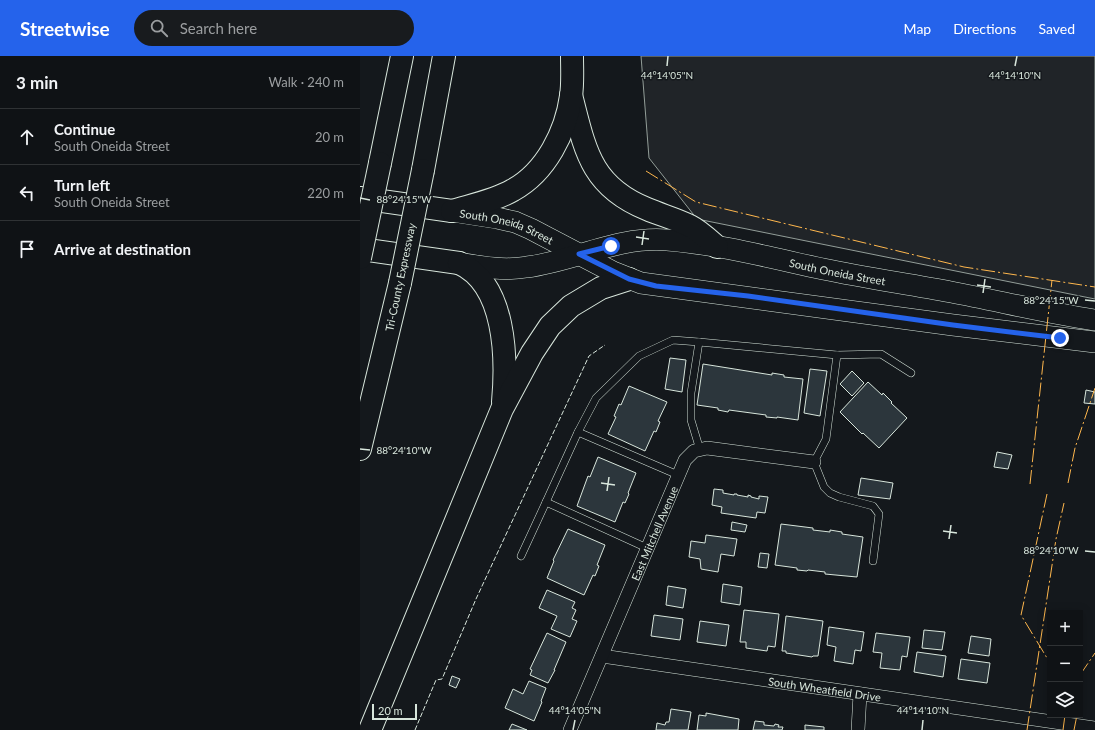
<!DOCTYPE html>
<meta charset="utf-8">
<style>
:root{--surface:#0f1215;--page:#181b1e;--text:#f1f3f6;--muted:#9b9ea0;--line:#2f3234;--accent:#2563eb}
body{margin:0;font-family:Lato,sans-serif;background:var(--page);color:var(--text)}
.controls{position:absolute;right:12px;bottom:12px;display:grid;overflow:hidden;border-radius:0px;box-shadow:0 2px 10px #0003}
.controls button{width:36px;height:36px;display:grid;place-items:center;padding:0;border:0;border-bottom:1px solid var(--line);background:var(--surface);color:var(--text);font:20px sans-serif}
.scale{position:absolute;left:12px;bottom:10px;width:45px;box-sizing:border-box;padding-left:4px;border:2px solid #d8e6dc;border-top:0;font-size:11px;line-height:14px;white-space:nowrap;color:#d8e6dc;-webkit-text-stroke:3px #14181c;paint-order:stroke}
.stop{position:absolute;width:12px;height:12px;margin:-9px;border:3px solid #2563eb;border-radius:50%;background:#fff}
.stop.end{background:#2563eb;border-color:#fff;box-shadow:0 1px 4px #0008}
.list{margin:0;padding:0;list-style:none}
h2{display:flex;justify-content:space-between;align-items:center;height:52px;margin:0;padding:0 16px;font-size:17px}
h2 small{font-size:13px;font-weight:400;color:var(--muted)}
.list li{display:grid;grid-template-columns:26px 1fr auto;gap:12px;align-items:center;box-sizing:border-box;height:56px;padding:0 16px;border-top:1px solid var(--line)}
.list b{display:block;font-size:15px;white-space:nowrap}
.list p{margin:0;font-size:13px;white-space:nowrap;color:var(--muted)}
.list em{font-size:13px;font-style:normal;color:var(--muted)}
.icon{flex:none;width:22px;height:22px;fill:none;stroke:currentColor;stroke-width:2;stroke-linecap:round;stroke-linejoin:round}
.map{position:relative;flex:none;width:735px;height:674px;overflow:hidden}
header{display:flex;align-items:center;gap:24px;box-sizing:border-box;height:56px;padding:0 20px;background:var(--accent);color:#fff}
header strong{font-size:19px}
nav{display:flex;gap:22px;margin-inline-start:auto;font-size:14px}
.search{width:280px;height:36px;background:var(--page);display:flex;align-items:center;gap:10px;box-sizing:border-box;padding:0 14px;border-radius:22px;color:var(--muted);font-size:15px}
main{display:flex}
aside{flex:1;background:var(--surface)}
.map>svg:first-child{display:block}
.green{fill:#202428;stroke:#939e99}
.building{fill:#2c363c;stroke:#d8e6dc}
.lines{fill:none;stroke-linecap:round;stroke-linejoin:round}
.service-casing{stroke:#d8e6dc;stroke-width:8}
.minor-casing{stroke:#d8e6dc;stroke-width:14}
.primary-casing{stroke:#d8e6dc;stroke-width:22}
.trunk-casing{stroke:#d8e6dc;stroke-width:24}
.motorway-casing{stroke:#d8e6dc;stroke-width:24}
.service{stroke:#14181c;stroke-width:7}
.minor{stroke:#14181c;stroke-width:13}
.primary{stroke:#14181c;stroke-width:21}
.trunk{stroke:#14181c;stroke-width:22}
.motorway{stroke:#14181c;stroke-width:22}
.motorway-bridge-casing{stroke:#d8e6dc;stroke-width:24;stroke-linecap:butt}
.motorway-bridge{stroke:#14181c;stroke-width:22}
.fence{stroke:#d8e6dc;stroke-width:1;stroke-dasharray:5 2;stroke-linecap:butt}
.power{stroke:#ffb74d;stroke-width:1;stroke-dasharray:14 3 2 3;stroke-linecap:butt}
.route{stroke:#2563eb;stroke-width:5}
.ticks{fill:none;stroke:#d8e6dc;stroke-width:1.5}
.labels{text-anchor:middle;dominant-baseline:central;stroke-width:3;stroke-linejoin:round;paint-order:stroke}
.street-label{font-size:11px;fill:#d8e6dc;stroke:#14181c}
.ticks-label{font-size:10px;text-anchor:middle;fill:#d8e6dc;stroke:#14181c;stroke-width:3;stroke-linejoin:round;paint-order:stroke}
</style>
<header>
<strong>Streetwise</strong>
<div class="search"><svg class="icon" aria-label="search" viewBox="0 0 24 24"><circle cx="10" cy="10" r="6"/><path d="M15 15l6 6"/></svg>Search here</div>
<nav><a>Map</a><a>Directions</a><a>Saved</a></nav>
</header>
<main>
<aside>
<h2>3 min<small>Walk · 240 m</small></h2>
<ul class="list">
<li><svg class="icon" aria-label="ahead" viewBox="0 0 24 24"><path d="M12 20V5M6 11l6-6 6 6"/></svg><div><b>Continue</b><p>South Oneida Street</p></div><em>20 m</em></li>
<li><svg class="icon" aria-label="left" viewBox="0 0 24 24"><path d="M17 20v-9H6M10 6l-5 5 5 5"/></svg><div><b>Turn left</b><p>South Oneida Street</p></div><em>220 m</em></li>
<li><svg class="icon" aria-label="arrive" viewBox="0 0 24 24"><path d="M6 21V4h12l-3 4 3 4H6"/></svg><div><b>Arrive at destination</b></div></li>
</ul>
</aside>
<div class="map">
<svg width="735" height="674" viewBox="0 0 735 674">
<rect width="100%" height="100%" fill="#14181c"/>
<path class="green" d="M281 0H735V243L337 163 289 102Z"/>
<g class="building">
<path d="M310 302 326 304 322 336 305 333Z"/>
<path d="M343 308 412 319V317L424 319V321L443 323 438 364 417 361V362L406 361V359L369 354 368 356 358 354V352L337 349Z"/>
<path d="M450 313 467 315 460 360 444 357Z"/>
<path d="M492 315 504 327 492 340 480 328Z"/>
<path d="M508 326 522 339 523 337 532 346 531 347 547 362 519 392 503 377 502 378 480 356Z"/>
<path d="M269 330 307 346 298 365 300 366 296 376 294 375 285 395 248 378 256 361 254 360 259 348 261 349Z"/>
<path d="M726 334 735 336V348L724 347Z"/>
<path d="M637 396 652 399 648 413 634 411Z"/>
<path d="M238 401 276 417 268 437 269 438 265 447 263 446 255 466 217 450 228 420 230 421Z"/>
<path d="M501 422 533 427 530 443 498 439Z"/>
<path d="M354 433 363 434V437L374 439V438H377V439L388 441V439L391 440V441L399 443V440L408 441 405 457 397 456 396 462 361 457 362 451 352 449Z"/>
<path d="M372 466 387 469 385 476 371 474Z"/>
<path d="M421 468 453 472V474L470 476V474L482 476V478L503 481 497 521 465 518V516L448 514 447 515 437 514V512L415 509Z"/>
<path d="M208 473 245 489 237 509 239 510 235 520 233 519 224 539 187 522 194 505 193 504Z"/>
<path d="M346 479 377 483 374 500 361 498 358 516 341 513 340 503 329 501 331 485 345 487Z"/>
<path d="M400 497 409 498 407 512 398 511Z"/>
<path d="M363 528 382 531 380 549 361 546Z"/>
<path d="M308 530 326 533 323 552 306 549Z"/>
<path d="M187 534 215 546 212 552 216 554 212 563 217 565 210 581 191 573 197 560 179 552Z"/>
<path d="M384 554 419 558 415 591 408 590 407 595 386 592V586H380Z"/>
<path d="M294 559 323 563 320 584 291 580Z"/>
<path d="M426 560 463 565 458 600H453L452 601 426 597V595H422Z"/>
<path d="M340 565 369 569 366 590 337 586Z"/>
<path d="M469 571 504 576 501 595 495 594 493 608 474 605 476 591 467 589Z"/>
<path d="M564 574 585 576 582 594 562 592Z"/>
<path d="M187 577 206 586 194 614H195L188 627 170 619 172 614 170 613Z"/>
<path d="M516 577 550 581 547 601 542 600 540 614 520 612 522 597 513 596Z"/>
<path d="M611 580 631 583 629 600 608 597Z"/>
<path d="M557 596 586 600 583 621 554 616Z"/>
<path d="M601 603 630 607 627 627 598 623Z"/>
<path d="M92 620 100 623 96 632 89 629Z"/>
<path d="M169 625 186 632 181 645 182 646 174 665 145 652 153 633 163 638Z"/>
<path d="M311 653 331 656 328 674H296L297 667 305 669 306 666H309Z"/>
<path d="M346 657 379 663 378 674H337L339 659 346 660Z"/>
<path d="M395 665 404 666V669L414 670 415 668 419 669 418 671H423L422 674H393Z"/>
<path d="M152 668 167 674H149Z"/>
<path d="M445 669 464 671V674H445Z"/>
</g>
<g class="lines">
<g class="service-casing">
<g id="service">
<path d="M339 286 477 299 466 383 454 406 464 431 470 437 479 441 513 450 519 458 513 505"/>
<path d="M477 299 521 298 551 317"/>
<path d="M218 376 236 342 279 300 313 284 339 286 331 337V364L340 394"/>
<path d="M186 446 218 376 318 419"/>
<path d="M161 500 186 446 287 492"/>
</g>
</g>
<g class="minor-casing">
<g id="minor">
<path id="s1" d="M242 600 735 672"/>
<path id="s2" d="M210 674 325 404 334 395 347 392 454 406"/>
<path d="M498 674 500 638"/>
</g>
</g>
<g class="primary-casing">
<g id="primary">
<path id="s3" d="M92 155 137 162 155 166 171 173 253 216 281 227 593 269 735 286"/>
<path id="s4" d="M99 207C122 211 144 215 167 211 214 205 258 180 307 184 359 188 412 202 463 213 506 222 549 228 591 236 639 245 687 257 735 264"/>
</g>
</g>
<g class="trunk-casing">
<g id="trunk">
<path d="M0 142 92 155"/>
<path d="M0 193 99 207"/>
</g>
</g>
<g class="motorway-casing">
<g id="motorway">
<path d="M211 39C225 93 230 130 287 153 301 159 316 163 330 170 340 175 348 183 357 191"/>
<path d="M20 107 42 0"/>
<path d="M63 114 84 0"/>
<path d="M92 155C112 149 134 145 153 134 186 116 206 76 211 40 213 27 212 13 212 0"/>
<path d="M99 207C146 228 147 302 143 346"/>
<path d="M0 393 40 227"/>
<path d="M10 674 142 353 172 297 190 270 211 250 241 232 269 223"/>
</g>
</g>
<use href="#service" class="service"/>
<use href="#minor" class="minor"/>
<use href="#primary" class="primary"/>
<use href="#trunk" class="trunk"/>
<use href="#motorway" class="motorway"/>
<g class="motorway-bridge-casing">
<g id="motorway-bridge">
<path d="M0 202 20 107"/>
<path d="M40 227 63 114"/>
</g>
</g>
<use href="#motorway-bridge" class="motorway-bridge"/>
<path class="fence" d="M55 674 76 624 82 623 116 543 229 300 245 289"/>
<g class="power">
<path d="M286 115 336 146 604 211 735 231"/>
<path d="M708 427 715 392 735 332"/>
<path d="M670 428 692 224"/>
<path d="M687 438 661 559 690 607"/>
<path d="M720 619 735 597"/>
<path d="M667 674 696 483 704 447"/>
<path d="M703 674 705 659"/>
<path d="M714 674 717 659"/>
</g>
</g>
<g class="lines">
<path class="route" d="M251 190 219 198 269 223 296 230 388 240 593 269 700 282"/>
</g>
<path class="ticks" d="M307 10 308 0M655 10 657 0M0 142 10 144M276 181 289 183M282 189 284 175M617 229 631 231M623 237 625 223M725 244 735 245M0 393 10 394M241 427 255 429M247 435 249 421M583 475 597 477M589 483 591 469M725 495 735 496M213 674 215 664M562 674 563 664"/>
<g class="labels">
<g class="street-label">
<text stroke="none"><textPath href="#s3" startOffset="57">South Oneida Street</textPath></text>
<text stroke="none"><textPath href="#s4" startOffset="385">South Oneida Street</textPath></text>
<text transform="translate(40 221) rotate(-78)">Tri-County Expressway</text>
<text stroke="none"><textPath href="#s2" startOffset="214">East Mitchell Avenue</textPath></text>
<text stroke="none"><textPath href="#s1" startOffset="225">South Wheatfield Drive</textPath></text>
</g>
</g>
<g class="ticks-label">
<text x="307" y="23">44°14'05"N</text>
<text x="655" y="23">44°14'10"N</text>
<text x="44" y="147">88°24'15"W</text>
<text x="691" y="248">88°24'15"W</text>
<text x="44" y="398">88°24'10"W</text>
<text x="691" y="498">88°24'10"W</text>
<text x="215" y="658">44°14'05"N</text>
<text x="563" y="658">44°14'10"N</text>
</g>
</svg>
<div class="controls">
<button>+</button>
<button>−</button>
<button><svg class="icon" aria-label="layers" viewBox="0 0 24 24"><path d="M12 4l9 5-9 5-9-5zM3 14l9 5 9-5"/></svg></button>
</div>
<div class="scale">20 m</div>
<div class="stop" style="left:251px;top:190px"></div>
<div class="stop end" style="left:700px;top:282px"></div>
</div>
</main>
